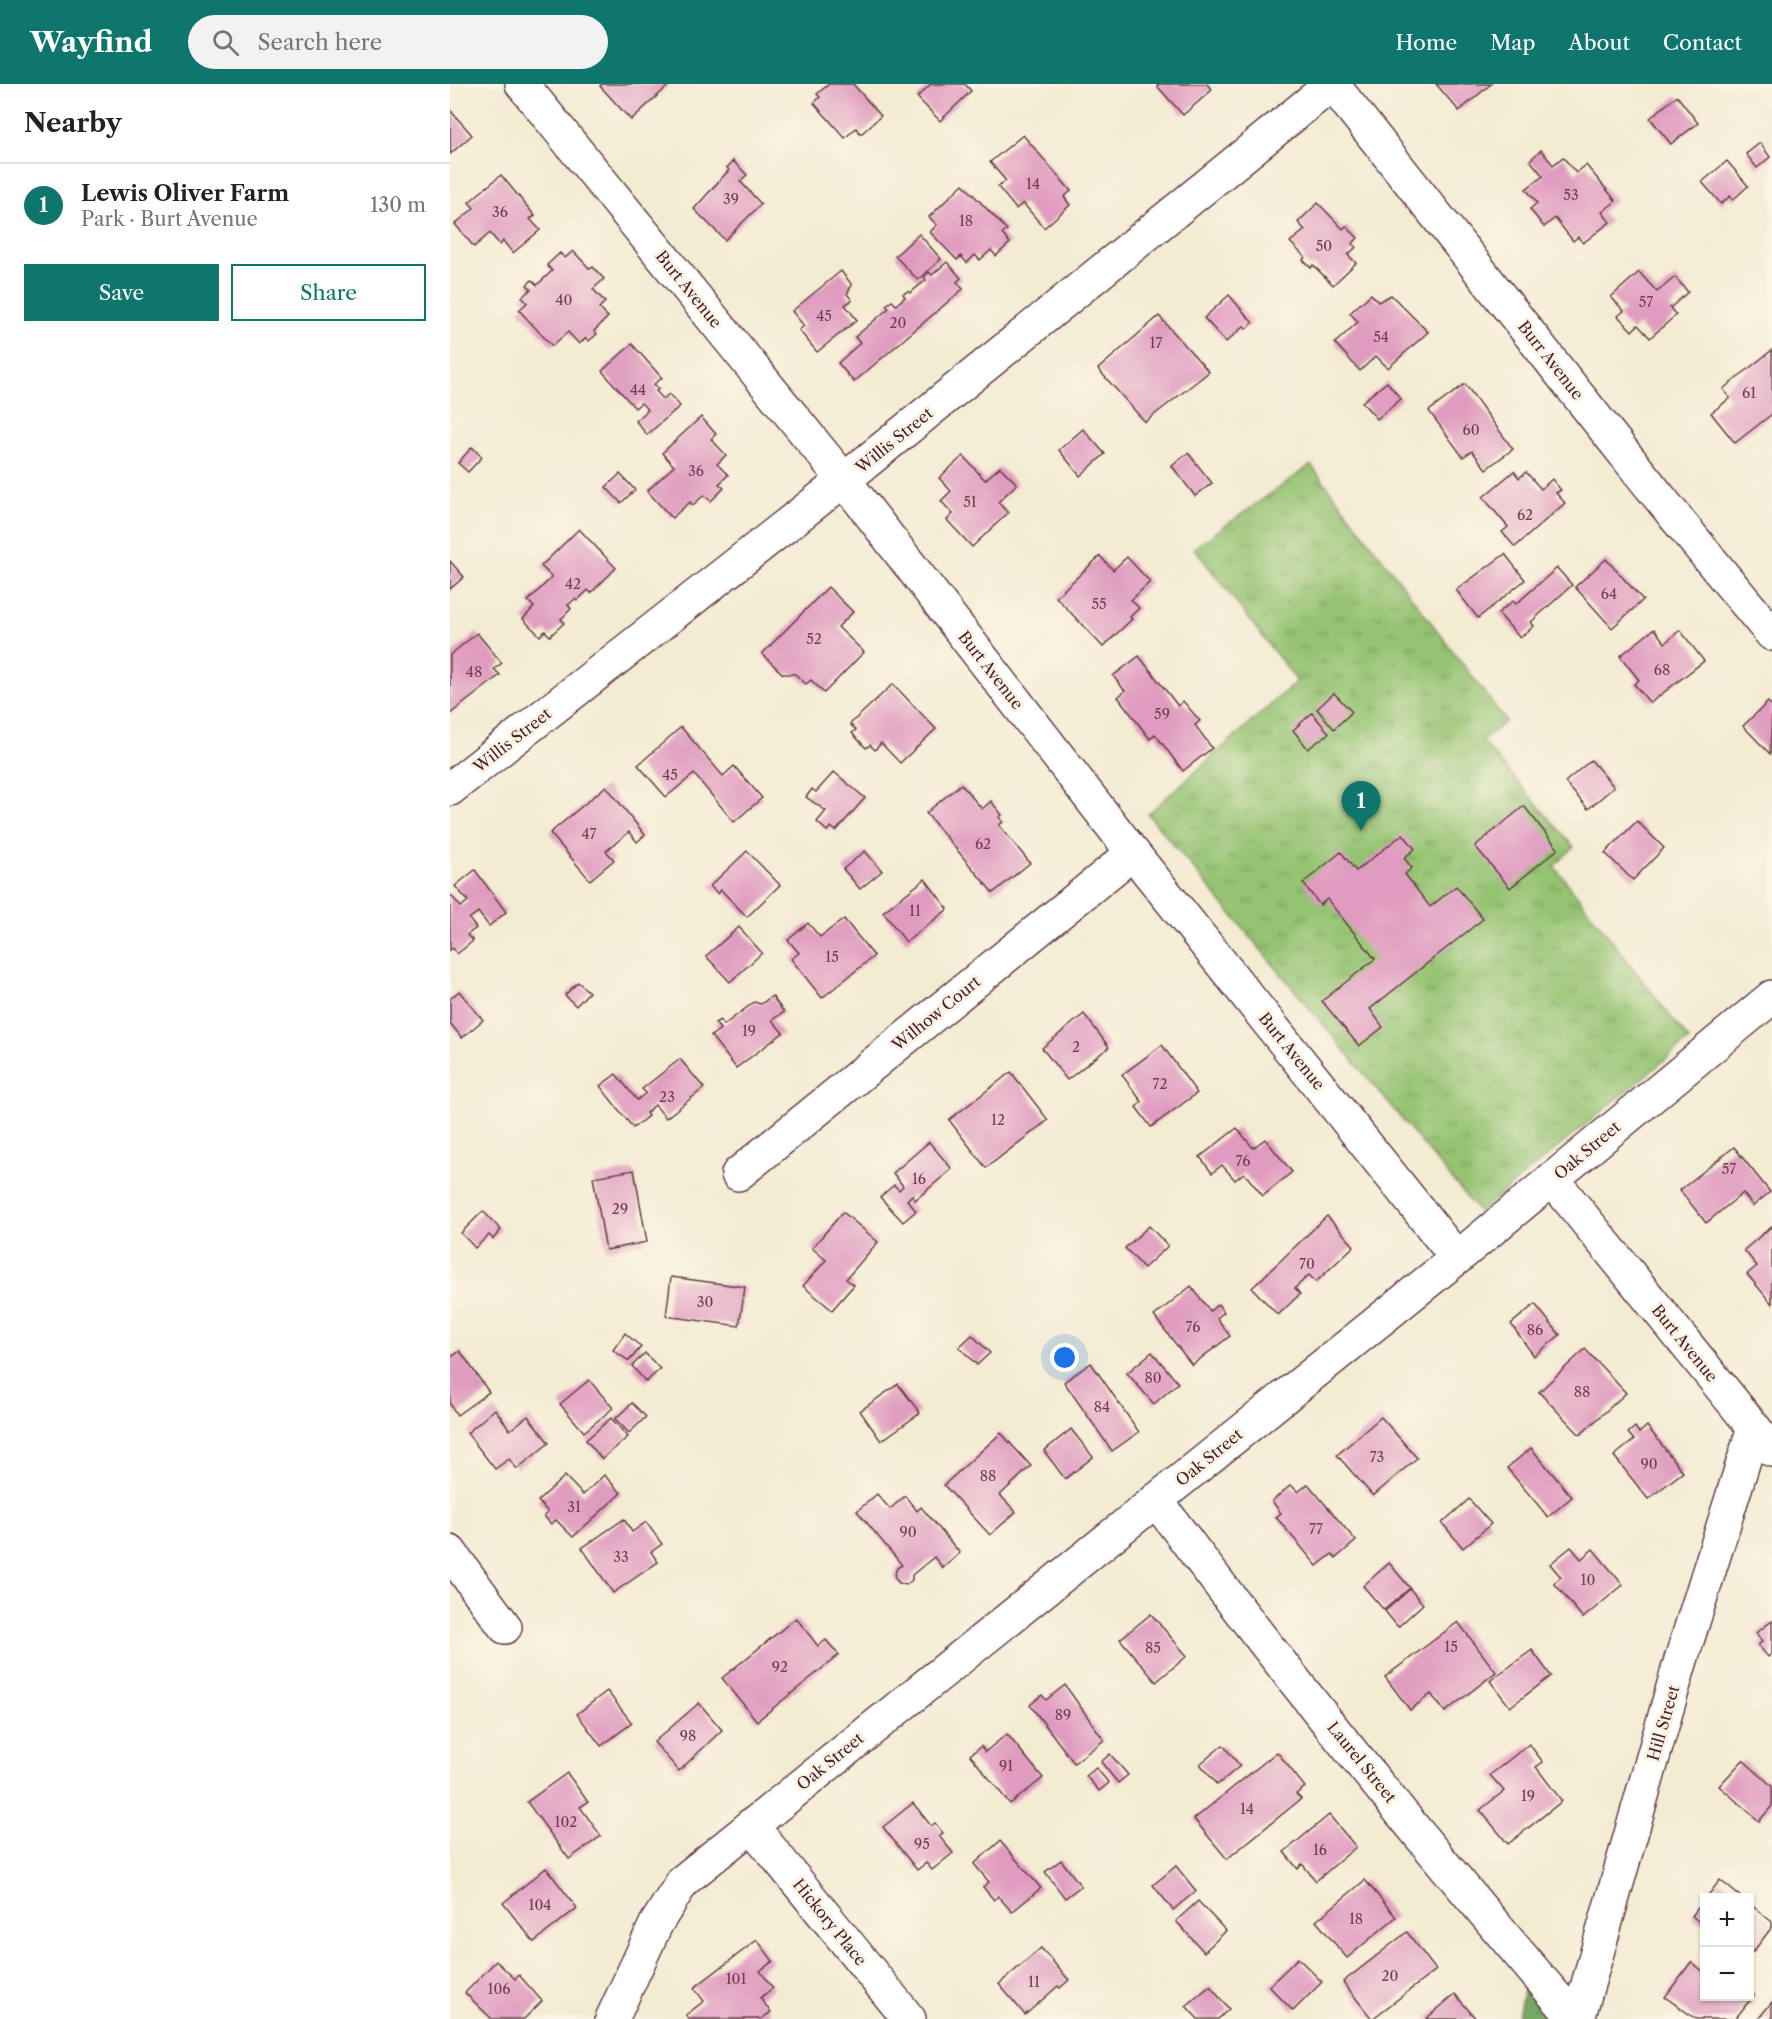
<!DOCTYPE html>
<meta charset="utf-8">
<style>
:root{--surface:#fff;--page:#f2f2f2;--text:#222;--muted:#767676;--line:#e0e0e0;--accent:#0f766e}
body{margin:0;font-family:"Libre Caslon Text",serif;background:var(--page);color:var(--text)}
.controls{position:absolute;right:18px;bottom:18px;display:grid;overflow:hidden;border-radius:0px;box-shadow:0 2px 4px #0004}
.controls button{width:54px;height:54px;display:grid;place-items:center;padding:0;border:0;border-bottom:2px solid var(--line);background:var(--surface);color:var(--text);font:30px sans-serif}
.you{position:absolute;left:615px;top:1274px;width:21px;height:21px;margin:-15px;border:4px solid #fff;border-radius:50%;background:#1a73e8;box-shadow:0 0 0 9px #1a73e833}
.badge{display:grid;place-items:center;width:39px;height:39px;border-radius:50%;background:var(--accent);color:#fff;font-size:20px;font-weight:700}
.pin{position:absolute;translate:-50% -50px;filter:drop-shadow(0 2px 3px #0008)}
.pin::after{content:'';position:absolute;top:32px;width:21px;height:18px;background:inherit;clip-path:polygon(0 0,100% 0,50% 100%)}
.list{margin:0;padding:0;list-style:none}
h2{display:flex;justify-content:space-between;align-items:center;height:78px;margin:0;padding:0 24px;font-size:26px}
h2 small{font-size:20px;font-weight:400;color:var(--muted)}
.list li{display:grid;grid-template-columns:39px 1fr auto;gap:18px;align-items:center;box-sizing:border-box;height:84px;padding:0 24px;border-top:2px solid var(--line)}
.list b{display:block;font-size:22px;white-space:nowrap}
.list p{margin:0;font-size:20px;white-space:nowrap;color:var(--muted)}
.list em{font-size:20px;font-style:normal;color:var(--muted)}
.actions{display:flex;gap:12px;padding:18px 24px}
.actions a{flex:1;padding:14px 0;border:2px solid var(--accent);border-radius:0px;text-align:center;font-size:21px;color:var(--accent)}
.actions .main{background:var(--accent);color:#fff}
.icon{flex:none;width:33px;height:33px;fill:none;stroke:currentColor;stroke-width:2;stroke-linecap:round;stroke-linejoin:round}
.map{position:relative;flex:none;width:1322px;height:1935px;overflow:hidden}
header{display:flex;align-items:center;gap:36px;box-sizing:border-box;height:84px;padding:0 30px;background:var(--accent);color:#fff}
header strong{font-size:28px}
nav{display:flex;gap:33px;margin-inline-start:auto;font-size:21px}
.search{width:420px;height:54px;background:var(--page);display:flex;align-items:center;gap:15px;box-sizing:border-box;padding:0 21px;border-radius:33px;color:var(--muted);font-size:22px}
main{display:flex}
aside{flex:1;background:var(--surface)}
.map>svg:first-child{display:block}
.grass{fill:url(#grass-tufts);stroke:#6f714e;stroke-width:1.5}
.forest{fill:url(#forest-crowns);stroke:#606447;stroke-width:1.5}
.building{fill:#e09cc0}
.lines{fill:none;stroke-linecap:round;stroke-linejoin:round}
.minor-casing{stroke:#643e44;stroke-width:36}
.minor{stroke:#fff;stroke-width:33}
.labels{text-anchor:middle;dominant-baseline:central;stroke-width:6;stroke-linejoin:round;paint-order:stroke}
.number-label{font-size:14px;fill:#703e50}
.street-label{font-size:16px;fill:#4a1f2b;stroke:#fcf5e5}
</style>
<header>
<strong>Wayfind</strong>
<div class="search"><svg class="icon" aria-label="search" viewBox="0 0 24 24"><circle cx="10" cy="10" r="6"/><path d="M15 15l6 6"/></svg>Search here</div>
<nav><a>Home</a><a>Map</a><a>About</a><a>Contact</a></nav>
</header>
<main>
<aside>
<h2>Nearby<small></small></h2>
<ul class="list">
<li><span class="badge">1</span><div><b>Lewis Oliver Farm</b><p>Park · Burt Avenue</p></div><em>130 m</em></li>
</ul>
<div class="actions"><a class="main">Save</a><a>Share</a></div>
</aside>
<div class="map">
<svg width="1322" height="1935" viewBox="0 0 1322 1935">
<defs>
<pattern id="grass-tufts" width="24" height="20" patternUnits="userSpaceOnUse" patternTransform="scale(1.5)"><rect width="24" height="20" fill="#94c371"/><path d="M3 7l-1-3M5 7V3M7 7l1-3M15 17l-1-3M17 17v-4M19 17l1-3" fill="none" stroke="#7b9e5d"/></pattern>
<pattern id="forest-crowns" width="20" height="18" patternUnits="userSpaceOnUse" patternTransform="scale(1.5)"><rect width="20" height="18" fill="#77a963"/><path d="M2 6a3 3 0 1 1 6 0M12 15a3 3 0 1 1 6 0" fill="none" stroke="#648952"/></pattern>
</defs>
<rect width="100%" height="100%" fill="#fcf5e5"/>
<filter id="ink" filterUnits="userSpaceOnUse"><feTurbulence type="fractalNoise" baseFrequency=".0167" numOctaves="2"/><feDisplacementMap in="SourceGraphic" scale="12" xChannelSelector="R" yChannelSelector="G"/><feConvolveMatrix kernelMatrix="1 2 1 2 8 2 1 2 1" color-interpolation-filters="sRGB"/></filter>
<filter id="wash" filterUnits="userSpaceOnUse"><feTurbulence type="fractalNoise" baseFrequency=".008" numOctaves="4" result="noise"/><feDisplacementMap in="SourceGraphic" scale="24" xChannelSelector="R" yChannelSelector="G"/><feGaussianBlur stdDeviation="1.35" result="paint"/><feColorMatrix in="noise" values="0 0 0 0 0 0 0 0 0 0 0 0 0 0 0 0 0 1.4 0 .05"/><feComposite in="paint" operator="in"/></filter>
<g filter="url(#wash)">
<rect width="100%" height="100%" fill="#f4ebd3"/>
<path class="grass" d="M861 381 1056 637 1032 657 1124 763 1104 782 1239 956 1029 1128 698 730 847 597 744 464Z"/>
<path class="forest" d="M1075 1900 1113 1935H1067Z"/>
<g id="blocks">
<g class="building">
<path d="M152 0H216L218 2 181 36 150 2Z"/>
<path d="M379 0H403L431 32 411 50 406 44 395 54 364 19 370 13 367 10Z"/>
<path d="M481 0H515L521 7 490 37 467 13Z"/>
<path d="M709 0H757L762 6 733 31 707 2Z"/>
<path d="M986 0H1041L1009 27Z"/>
<path d="M1227 12 1248 39 1221 60 1200 34Z"/>
<path d="M0 26 22 51 0 70Z"/>
<path d="M573 51 621 107 614 113 620 121 594 144 573 119 566 125 548 103 556 97 540 78Z"/>
<path d="M1310 59 1320 73 1307 84 1296 70Z"/>
<path d="M1091 66 1103 81 1113 73 1126 89 1136 81 1166 117 1152 128 1160 138 1133 159 1128 153 1123 157 1105 134 1094 143 1080 125 1087 119 1076 105 1093 92 1080 76Z"/>
<path d="M283 77 297 91 290 97 311 120 275 156 244 125 279 86 277 84Z"/>
<path d="M1277 77 1298 102 1283 116 1280 112 1271 120 1252 98Z"/>
<path d="M51 91 85 132 80 135 90 146 63 169 53 157 50 161 40 149 24 163 5 140 24 124 19 118Z"/>
<path d="M513 100 557 146 552 150 560 159 546 172 541 166 530 176 525 171 517 179 511 172 507 176 480 148 487 141 479 133Z"/>
<path d="M868 119 893 145 896 142 908 154 902 160 906 163 898 171 906 179 883 201 863 181 861 184 853 176 855 173 840 158 855 146 848 138Z"/>
<path d="M469 150 491 175 468 196 445 172Z"/>
<path d="M123 167 140 185 143 183 154 195 143 205 155 218 149 224 158 233 144 247 147 250 139 257 136 254 129 260 118 248 102 262 69 226 77 219 72 213 81 205 77 201 82 196 87 201 102 187 97 181 110 169 115 174Z"/>
<path d="M497 178 511 194 507 198 513 205 404 298 388 279 410 259 405 253 439 224 436 221 442 217 446 221 455 213 453 210 458 207 460 209 476 196 474 193 479 188 482 191Z"/>
<path d="M391 187 402 201 397 210 402 216 395 221 407 236 367 268 349 246 354 242 342 227Z"/>
<path d="M1189 188 1207 208 1225 193 1238 208 1220 224 1226 231 1200 254 1188 241 1182 247 1168 232 1174 227 1161 213Z"/>
<path d="M921 210 928 218 941 211 978 248 938 284 926 272 910 287 885 259 908 238 900 229Z"/>
<path d="M779 211 803 239 796 245 794 242 776 258 754 234Z"/>
<path d="M709 232 759 288 695 338 648 285Z"/>
<path d="M182 260 212 294 204 300 209 305 206 307 213 315 219 310 230 322 197 351 186 337 198 326 191 319 185 324 152 287Z"/>
<path d="M1322 266V330L1285 359 1261 329 1280 314 1273 305Z"/>
<path d="M937 298 951 315 927 335 912 318Z"/>
<path d="M1015 300 1063 365 1036 385 1022 367 1013 373 979 327Z"/>
<path d="M251 333 266 350 261 355 276 371 267 380 278 391 269 400 274 404 261 417 254 411 243 421 240 418 222 434 197 407 224 382 212 369Z"/>
<path d="M633 345 655 370 630 392 609 366Z"/>
<path d="M22 363 32 373 18 388 8 379Z"/>
<path d="M738 369 762 399 745 412 722 382Z"/>
<path d="M513 372 535 396 550 383 567 400 548 418 558 429 522 463 497 436 503 430 491 417 501 407 489 394Z"/>
<path d="M1064 387 1069 394 1076 388 1091 405 1102 395 1111 406 1106 409 1115 419 1065 463 1052 448 1058 443 1033 413Z"/>
<path d="M170 390 185 406 171 419 156 403Z"/>
<path d="M129 445 166 484 141 509 138 506 127 517 125 515 118 521 121 525 111 535 114 539 100 552 95 547 90 552 73 535 84 523 78 517 102 493 91 482Z"/>
<path d="M1055 470 1075 496 1028 534 1006 506Z"/>
<path d="M650 472 663 486 677 473 700 498 681 516 689 524 680 533 682 535 653 563 606 513Z"/>
<path d="M1156 475 1193 516 1162 544 1125 503Z"/>
<path d="M0 477 14 493 0 505Z"/>
<path d="M1107 484 1122 501 1081 538 1084 542 1070 554 1048 529 1063 517 1066 520Z"/>
<path d="M378 503 403 528 388 543 414 568 374 609 361 596 356 600 345 590H333L312 570Z"/>
<path d="M1204 545 1215 559 1230 546 1254 577 1200 619 1184 600 1189 596 1170 572Z"/>
<path d="M27 549 52 579 44 585 50 591 0 630V571Z"/>
<path d="M689 572 728 622 733 617 750 637 745 641 762 664 733 687 705 650 700 655 668 613 675 607 663 592Z"/>
<path d="M443 600 486 645 450 679 431 659 425 666 420 661 416 664 402 649 406 646 400 640Z"/>
<path d="M884 609 902 628 884 645 867 625Z"/>
<path d="M1318 618 1322 622 1320 670 1293 642Z"/>
<path d="M862 629 879 649 858 665 843 646Z"/>
<path d="M231 643 273 692 284 682 312 714 284 738 244 690 216 713 188 681Z"/>
<path d="M1141 676 1164 703 1138 725 1115 698Z"/>
<path d="M384 688 415 714 386 747 381 743 377 747 367 738 376 727 356 713 362 705 366 708Z"/>
<path d="M511 700 532 725 541 717 552 731 549 733 553 738 549 741 580 779 543 809 476 729Z"/>
<path d="M156 702 195 751 187 758 179 748 156 767 164 776 140 796 100 749Z"/>
<path d="M1074 722 1108 765 1060 804 1025 762Z"/>
<path d="M1187 737 1214 764 1183 796 1155 769Z"/>
<path d="M953 750 965 765 954 774 962 784 955 790 980 823 1006 802 1033 835 920 925 933 943 909 962 872 917 925 875 877 815 870 821 853 799 891 768 906 787Z"/>
<path d="M297 767 330 801 297 833 271 806 268 810 260 802Z"/>
<path d="M415 767 432 787 410 805 393 785Z"/>
<path d="M25 786 56 828 39 842 28 828 19 835 26 844 17 851 23 857 7 870 3 864 0 866V810L11 823 18 817 5 802Z"/>
<path d="M475 795 498 825 456 858 433 828Z"/>
<path d="M394 835 424 872 372 914 341 875 349 869 338 856 358 839 370 853Z"/>
<path d="M289 843 312 869 280 898 256 872Z"/>
<path d="M128 898 139 908 126 922 115 911Z"/>
<path d="M9 907 33 936 12 954 0 939V915Z"/>
<path d="M322 912 334 928 322 936 333 949 286 984 261 952 270 945 265 939 270 936 274 941 304 918 311 920Z"/>
<path d="M634 930 659 963 617 996 592 964Z"/>
<path d="M712 961 747 1009 701 1043 686 1023 692 1018 672 991Z"/>
<path d="M230 975 254 1004 216 1034 205 1021 196 1029 198 1032 183 1044 150 1002 166 990 187 1016 196 1009 192 1005Z"/>
<path d="M561 988 598 1036 536 1084 499 1036Z"/>
<path d="M787 1044 803 1064 815 1055 842 1088 813 1112 794 1089 785 1096 772 1081 762 1089 750 1073Z"/>
<path d="M479 1058 502 1085 465 1116 462 1111 457 1116 466 1127 453 1138 430 1113 444 1101 449 1106 453 1102 443 1089Z"/>
<path d="M1284 1063 1320 1108 1303 1122 1293 1109 1256 1139 1230 1106Z"/>
<path d="M184 1086 197 1158 156 1166 143 1093Z"/>
<path d="M33 1127 51 1146 43 1155 39 1151 25 1164 11 1149Z"/>
<path d="M393 1128 428 1158 396 1195 404 1201 382 1226 353 1202 376 1176 362 1164Z"/>
<path d="M877 1132 904 1162 866 1198 859 1191 845 1204 850 1210 828 1231 802 1204Z"/>
<path d="M699 1142 718 1162 694 1184 675 1164Z"/>
<path d="M1322 1142V1220L1297 1190 1307 1182 1294 1166Z"/>
<path d="M221 1193 295 1203 289 1242 216 1232Z"/>
<path d="M741 1202 760 1227 768 1220 774 1228 767 1234 780 1252 742 1281 704 1232Z"/>
<path d="M1085 1220 1110 1251 1084 1272 1061 1240Z"/>
<path d="M175 1249 191 1263 179 1277 163 1266Z"/>
<path d="M522 1251 540 1269 527 1281 509 1263Z"/>
<path d="M1135 1265 1176 1309 1130 1351 1089 1308Z"/>
<path d="M10 1267 39 1308 7 1331 0 1320V1274Z"/>
<path d="M702 1268 728 1299 704 1320 677 1289Z"/>
<path d="M195 1269 210 1285 196 1298 182 1282Z"/>
<path d="M641 1279 689 1348 662 1367 614 1298Z"/>
<path d="M139 1296 163 1324 134 1348 110 1320Z"/>
<path d="M448 1300 470 1329 431 1357 410 1327Z"/>
<path d="M182 1319 196 1333 179 1349 165 1335Z"/>
<path d="M45 1325 60 1346 78 1332 99 1359 67 1385 59 1375 45 1385 17 1349Z"/>
<path d="M931 1333 967 1374 923 1412 887 1371Z"/>
<path d="M161 1334 178 1353 152 1375 136 1356Z"/>
<path d="M1197 1342 1233 1388 1198 1415 1164 1372 1184 1356 1178 1349 1185 1343 1189 1349Z"/>
<path d="M621 1345 643 1373 615 1395 594 1367Z"/>
<path d="M551 1349 581 1382 550 1411 566 1428 540 1451 494 1401Z"/>
<path d="M1081 1364 1122 1413 1098 1433 1057 1384Z"/>
<path d="M154 1391 171 1409 123 1453 106 1436 101 1440 94 1432 98 1428 88 1417 115 1392 133 1411Z"/>
<path d="M858 1400 906 1457 886 1474 882 1470 867 1482 826 1433 831 1429 822 1417 841 1401 848 1408Z"/>
<path d="M427 1410 440 1425 455 1412 467 1427 471 1423 510 1469 493 1484 484 1473 462 1491V1496L456 1501 449 1499 444 1493 447 1484 452 1481 407 1427Z"/>
<path d="M1019 1415 1041 1440 1013 1464 992 1439Z"/>
<path d="M174 1435 182 1448 196 1438 212 1460 201 1468 208 1478 163 1509 132 1464Z"/>
<path d="M1121 1463 1131 1475 1143 1465 1173 1501 1133 1534 1104 1499 1111 1493 1100 1480Z"/>
<path d="M939 1479 960 1504 934 1526 913 1502Z"/>
<path d="M960 1505 973 1520 948 1543 935 1527Z"/>
<path d="M701 1530 737 1572 706 1598 670 1555Z"/>
<path d="M346 1534 368 1562 376 1556 389 1571 307 1637 272 1594Z"/>
<path d="M1322 1537V1569L1318 1573 1308 1561 1312 1558 1306 1549Z"/>
<path d="M1008 1538 1046 1588 995 1628 981 1610 960 1626 935 1593Z"/>
<path d="M1082 1566 1101 1592 1060 1623 1040 1597Z"/>
<path d="M615 1601 654 1656 624 1679 580 1621 592 1611 596 1616Z"/>
<path d="M157 1607 182 1639 151 1662 127 1630Z"/>
<path d="M249 1619 272 1646 229 1687 204 1658Z"/>
<path d="M557 1650 593 1694 560 1720 520 1671 531 1662 535 1668Z"/>
<path d="M1079 1660 1093 1678 1086 1683 1112 1717 1058 1760 1030 1726 1054 1707 1040 1691Z"/>
<path d="M773 1661 790 1682 767 1701 750 1680Z"/>
<path d="M827 1668 855 1703 846 1710 851 1715 777 1775 744 1735Z"/>
<path d="M660 1670 678 1691 668 1699 651 1678Z"/>
<path d="M1293 1676 1322 1702V1722L1309 1737 1269 1702Z"/>
<path d="M646 1684 659 1699 649 1707 636 1692Z"/>
<path d="M117 1689 138 1718 130 1723 151 1752 119 1775 77 1718Z"/>
<path d="M463 1719 481 1742 485 1739 493 1749 489 1752 503 1769 482 1786 476 1779 467 1786 433 1743Z"/>
<path d="M879 1731 906 1763 866 1797 852 1780 848 1785 834 1768Z"/>
<path d="M550 1757 591 1804 562 1828 548 1812 544 1816 533 1803 539 1798 524 1780Z"/>
<path d="M611 1776 631 1802 615 1814 595 1788Z"/>
<path d="M726 1782 746 1807 723 1826 703 1801Z"/>
<path d="M96 1784 127 1824 84 1858 53 1819Z"/>
<path d="M915 1796 946 1833 897 1874 866 1837Z"/>
<path d="M1270 1796 1292 1814H1256Z"/>
<path d="M1254 1816V1842L1242 1832Z"/>
<path d="M748 1817 776 1847 754 1868 726 1837Z"/>
<path d="M1300 1820 1322 1838V1843L1303 1868 1300 1865Z"/>
<path d="M957 1848 986 1886 922 1935 893 1898Z"/>
<path d="M307 1856 323 1877 310 1887 323 1904 310 1914 321 1928 311 1935H239L236 1931 254 1917 244 1904Z"/>
<path d="M591 1864 619 1896 610 1904 608 1902 575 1931 549 1900Z"/>
<path d="M848 1874 872 1898 843 1927 819 1902Z"/>
<path d="M46 1877 65 1895 69 1891 92 1917 74 1935H42L15 1909Z"/>
<path d="M1241 1878 1254 1888V1912H1300V1907L1304 1911 1285 1935H1246L1215 1913Z"/>
<path d="M760 1902 779 1925 768 1935H748L736 1922Z"/>
<path d="M1005 1910 1026 1935H976Z"/>
<path d="M1322 1918V1935H1308Z"/>
</g>
</g>
</g>
<g filter="url(#ink)">
<use href="#blocks" fill-opacity="0" stroke="#643e44" stroke-width="1.5"/>
<g class="lines">
<g class="minor-casing">
<g id="minor">
<path d="M72 0 394 396 683 769 1007 1174"/>
<path d="M0 705 394 396 882 0C1029 183 1171 371 1322 550"/>
<path d="M288 1090 683 769"/>
<path d="M1102 1095 1322 1366"/>
<path d="M706 1416C838 1594 980 1767 1125 1935"/>
<path d="M0 1468 55 1543"/>
<path d="M301 1741 459 1935"/>
<path d="M162 1935 206 1840 233 1797 1007 1174 1322 913"/>
<path d="M1128 1935 1230 1579 1304 1344"/>
</g>
</g>
<use href="#minor" class="minor"/>
</g>
</g>
<g class="labels">
<g class="number-label">
<text x="583" y="100">14</text>
<text x="1121" y="111">53</text>
<text x="281" y="115">39</text>
<text x="50" y="128">36</text>
<text x="516" y="137">18</text>
<text x="874" y="162">50</text>
<text x="114" y="216">40</text>
<text x="1196" y="218">57</text>
<text x="374" y="232">45</text>
<text x="448" y="239">20</text>
<text x="931" y="253">54</text>
<text x="706" y="259">17</text>
<text x="188" y="306">44</text>
<text x="1299" y="309">61</text>
<text x="1021" y="346">60</text>
<text x="246" y="387">36</text>
<text x="520" y="418">51</text>
<text x="1075" y="431">62</text>
<text x="123" y="500">42</text>
<text x="1159" y="510">64</text>
<text x="649" y="520">55</text>
<text x="364" y="555">52</text>
<text x="1212" y="586">68</text>
<text x="24" y="588">48</text>
<text x="712" y="630">59</text>
<text x="220" y="691">45</text>
<text x="139" y="750">47</text>
<text x="533" y="760">62</text>
<text x="465" y="827">11</text>
<text x="382" y="873">15</text>
<text x="299" y="947">19</text>
<text x="626" y="963">2</text>
<text x="710" y="1000">72</text>
<text x="217" y="1013">23</text>
<text x="548" y="1036">12</text>
<text x="793" y="1077">76</text>
<text x="1279" y="1085">57</text>
<text x="469" y="1095">16</text>
<text x="170" y="1125">29</text>
<text x="857" y="1180">70</text>
<text x="255" y="1218">30</text>
<text x="743" y="1243">76</text>
<text x="1085" y="1246">86</text>
<text x="703" y="1294">80</text>
<text x="1132" y="1308">88</text>
<text x="652" y="1323">84</text>
<text x="927" y="1373">73</text>
<text x="1199" y="1380">90</text>
<text x="538" y="1392">88</text>
<text x="124" y="1423">31</text>
<text x="866" y="1445">77</text>
<text x="458" y="1448">90</text>
<text x="171" y="1473">33</text>
<text x="1138" y="1496">10</text>
<text x="1001" y="1563">15</text>
<text x="703" y="1564">85</text>
<text x="330" y="1583">92</text>
<text x="613" y="1631">89</text>
<text x="238" y="1652">98</text>
<text x="556" y="1682">91</text>
<text x="1078" y="1712">19</text>
<text x="797" y="1725">14</text>
<text x="116" y="1738">102</text>
<text x="472" y="1760">95</text>
<text x="870" y="1766">16</text>
<text x="90" y="1821">104</text>
<text x="906" y="1835">18</text>
<text x="940" y="1892">20</text>
<text x="286" y="1895">101</text>
<text x="584" y="1898">11</text>
<text x="49" y="1905">106</text>
</g>
<g class="street-label">
<text transform="translate(239 205) rotate(51)">Burt Avenue</text>
<text transform="translate(1101 276) rotate(52)">Burr Avenue</text>
<text transform="translate(444 356) rotate(-39)">Willis Street</text>
<text transform="translate(541 586) rotate(52)">Burt Avenue</text>
<text transform="translate(62 656) rotate(-38)">Willis Street</text>
<text transform="translate(486 929) rotate(-39)">Wilhow Court</text>
<text transform="translate(842 967) rotate(51)">Burt Avenue</text>
<text transform="translate(1137 1066) rotate(-40)">Oak Street</text>
<text transform="translate(1235 1259) rotate(51)">Burt Avenue</text>
<text transform="translate(759 1373) rotate(-39)">Oak Street</text>
<text transform="translate(1213 1639) rotate(-74)">Hill Street</text>
<text transform="translate(380 1677) rotate(-39)">Oak Street</text>
<text transform="translate(912 1678) rotate(51)">Laurel Street</text>
<text transform="translate(380 1838) rotate(51)">Hickory Place</text>
</g>
</g>
</svg>
<div class="controls">
<button>+</button>
<button>−</button>
</div>
<div class="you"></div>
<div class="pin badge" style="left:911px;top:747px">1</div>
</div>
</main>
